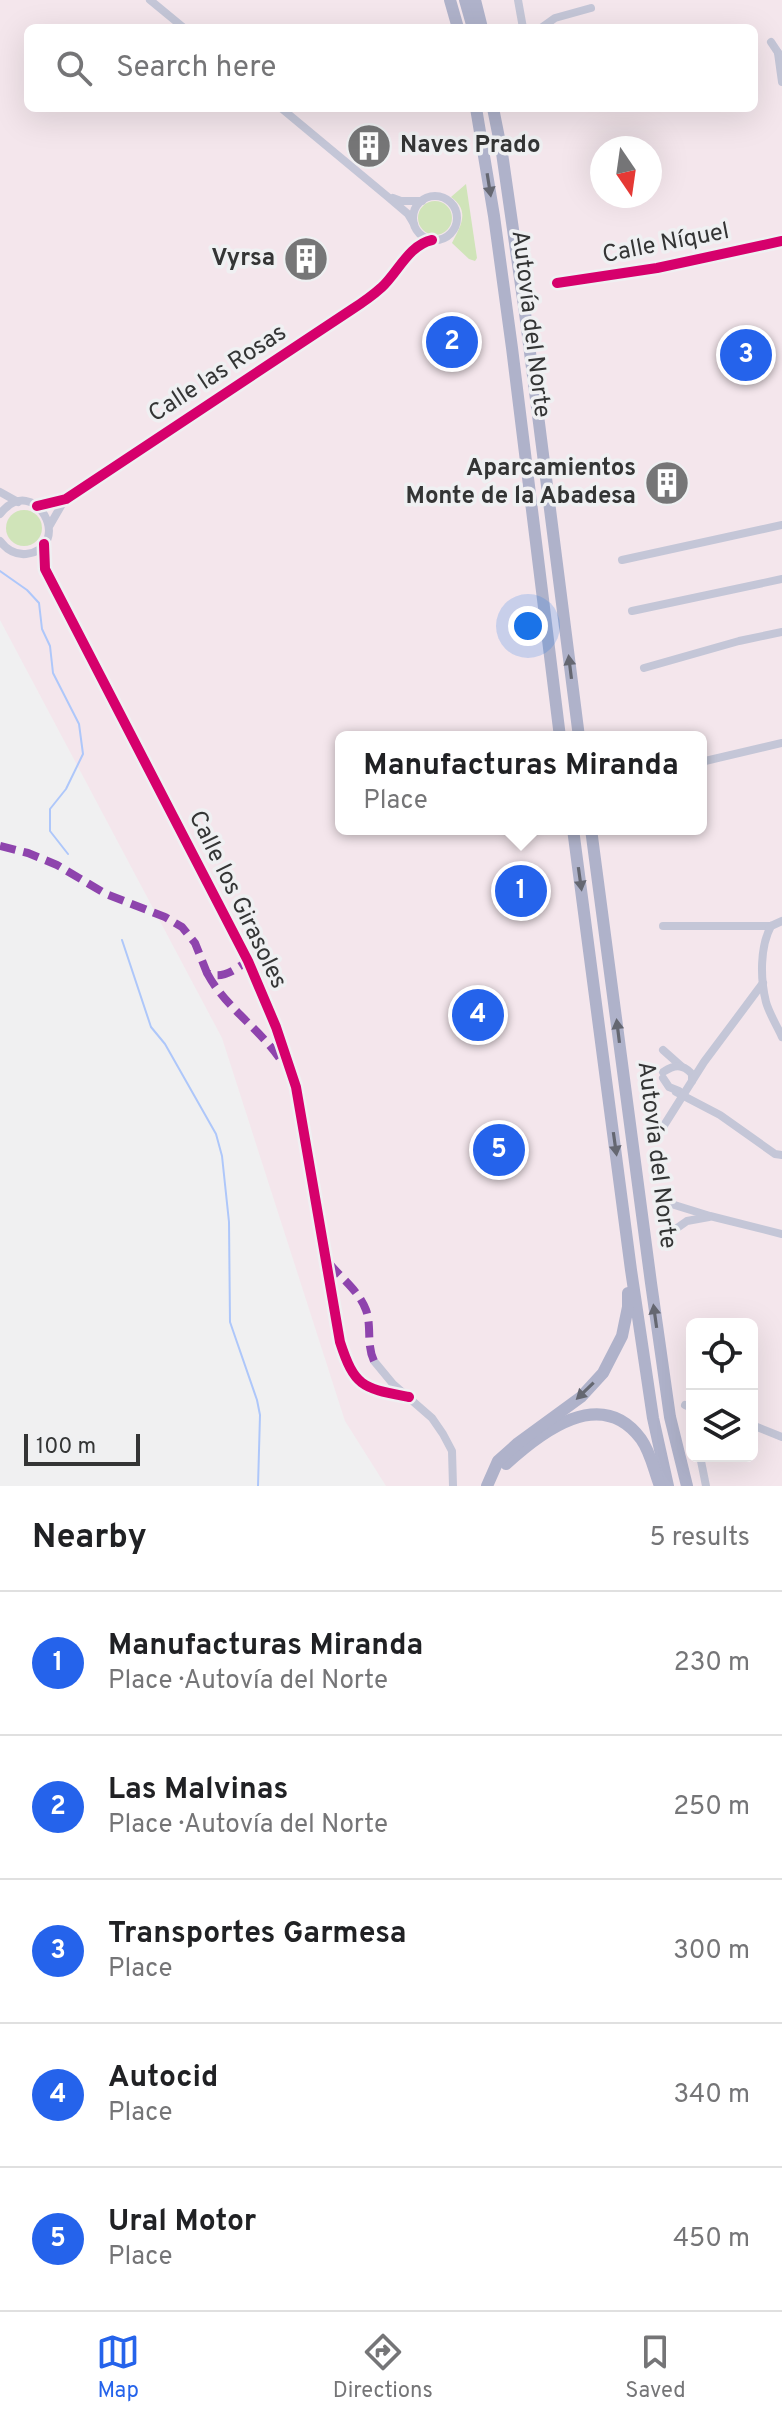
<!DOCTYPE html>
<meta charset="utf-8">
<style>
:root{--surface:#fff;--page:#f2f2f2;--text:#202124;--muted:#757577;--line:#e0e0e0;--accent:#2563eb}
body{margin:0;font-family:Overpass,sans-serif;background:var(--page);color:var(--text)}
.controls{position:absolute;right:24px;bottom:24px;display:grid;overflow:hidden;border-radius:12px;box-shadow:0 8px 32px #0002}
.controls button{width:72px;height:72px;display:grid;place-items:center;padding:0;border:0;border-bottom:2px solid var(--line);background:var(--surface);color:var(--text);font:40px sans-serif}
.compass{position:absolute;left:590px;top:136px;width:72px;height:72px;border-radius:50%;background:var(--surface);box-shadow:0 8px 32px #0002;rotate:167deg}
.scale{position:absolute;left:24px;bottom:20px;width:116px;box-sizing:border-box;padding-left:8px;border:4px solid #343535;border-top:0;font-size:22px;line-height:28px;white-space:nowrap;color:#343535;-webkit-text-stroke:6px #eff0f2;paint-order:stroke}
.you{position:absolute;left:528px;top:626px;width:28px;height:28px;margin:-20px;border:6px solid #fff;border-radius:50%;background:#1a73e8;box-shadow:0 0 0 12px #1a73e833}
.badge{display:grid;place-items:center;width:52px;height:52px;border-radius:50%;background:var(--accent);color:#fff;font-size:26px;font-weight:700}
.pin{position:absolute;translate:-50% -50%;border:4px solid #fff;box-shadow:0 2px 8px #0006}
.popup{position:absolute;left:335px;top:731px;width:372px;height:104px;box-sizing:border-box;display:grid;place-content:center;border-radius:12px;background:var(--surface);filter:drop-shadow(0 2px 6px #0005);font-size:26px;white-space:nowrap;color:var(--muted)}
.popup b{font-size:30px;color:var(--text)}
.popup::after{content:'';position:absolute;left:50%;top:100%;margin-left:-16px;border:16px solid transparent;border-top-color:var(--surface)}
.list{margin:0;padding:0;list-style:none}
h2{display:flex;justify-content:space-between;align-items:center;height:104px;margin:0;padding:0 32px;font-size:34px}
h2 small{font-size:26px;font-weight:400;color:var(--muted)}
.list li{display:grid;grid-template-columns:52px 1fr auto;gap:24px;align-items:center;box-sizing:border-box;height:144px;padding:0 32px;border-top:2px solid var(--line)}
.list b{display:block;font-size:30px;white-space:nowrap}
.list p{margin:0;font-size:26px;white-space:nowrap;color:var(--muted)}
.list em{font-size:26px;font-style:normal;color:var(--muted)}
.icon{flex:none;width:44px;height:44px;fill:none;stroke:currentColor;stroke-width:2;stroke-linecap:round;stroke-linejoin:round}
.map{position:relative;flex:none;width:782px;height:1486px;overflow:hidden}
.search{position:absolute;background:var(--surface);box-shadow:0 8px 32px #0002;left:24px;right:24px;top:24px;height:88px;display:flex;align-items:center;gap:20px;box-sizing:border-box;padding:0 28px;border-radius:12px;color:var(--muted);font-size:30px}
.sheet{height:824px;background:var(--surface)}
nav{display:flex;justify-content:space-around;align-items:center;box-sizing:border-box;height:112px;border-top:2px solid var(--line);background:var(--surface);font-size:22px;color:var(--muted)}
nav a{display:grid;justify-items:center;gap:4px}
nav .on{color:var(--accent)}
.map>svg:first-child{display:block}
.industrial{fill:#f4e6ec;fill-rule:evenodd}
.green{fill:#d0e4b9}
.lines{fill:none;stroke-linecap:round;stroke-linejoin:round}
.stream{stroke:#aec7fa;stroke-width:2}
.minor{stroke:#c4c6d7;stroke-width:8}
.highway{stroke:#afb2ca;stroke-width:12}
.quiet{stroke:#8e44ad;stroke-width:8;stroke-dasharray:16 8;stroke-linecap:butt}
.cycleway-casing{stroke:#eff0f2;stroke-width:15}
.cycleway{stroke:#d6006c;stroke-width:10}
.oneway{fill:#656771}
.labels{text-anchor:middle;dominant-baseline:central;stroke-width:7;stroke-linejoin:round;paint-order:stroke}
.poi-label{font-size:24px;font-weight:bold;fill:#343535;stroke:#eff0f2;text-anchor:end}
.street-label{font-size:24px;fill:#343535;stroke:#eff0f2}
</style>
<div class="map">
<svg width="782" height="1486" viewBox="0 0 782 1486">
<rect width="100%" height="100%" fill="#f0f0f1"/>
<path class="industrial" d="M0 0H782V1486H386L345 1421 222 1038 0 620ZM28 28H754V108H28ZM602 148H650V196H602ZM341 737H701V829H341ZM692 1324H752V1456H692Z"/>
<g class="green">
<path d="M466 184 477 258 475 261 469 259 452 243C460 227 471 211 451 197Z"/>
<circle cx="435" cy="218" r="17"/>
<circle cx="24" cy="528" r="18"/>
</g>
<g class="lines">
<g class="stream">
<path d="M0 571 27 590 39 603 42 629 50 646 53 673 79 724 83 754 66 789 50 809V831L68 854"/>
<path d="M122 940 151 1027 165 1044 216 1134 222 1156 229 1222 230 1322 257 1400 260 1415 258 1486"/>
</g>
<g class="minor">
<path d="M150 0 184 28"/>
<path d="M518 0 523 28"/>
<path d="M541 28 555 18 591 8"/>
<path d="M771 42 781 57"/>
<path d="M778 53 782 82"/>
<path d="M281 108 388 197 408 214 414 224"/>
<circle cx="435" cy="218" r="22"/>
<path d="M393 198 401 201H422"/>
<path d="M557 283 657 268 782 241"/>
<path d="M0 492 18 502"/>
<path d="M37 506 66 499 351 310C362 303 372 296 382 287 398 272 409 245 432 240"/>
<path d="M0 514C35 470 75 548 26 554 15 555 6 549 0 541"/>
<path d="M50 525 65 499"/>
<path d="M44 544 45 569 248 961 276 1027 296 1087 340 1342C355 1388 363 1388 409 1397"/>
<path d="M622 560 782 525"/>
<path d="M632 611 782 579"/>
<path d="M644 668 739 641 782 632"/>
<path d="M701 762 782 743"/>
<path d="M663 926H771L782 921"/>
<path d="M771 926C760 947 760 978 766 1002 769 1013 777 1026 782 1037"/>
<path d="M663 1050 681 1066"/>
<path d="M663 1072C674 1065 682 1063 692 1074V1081"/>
<path d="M663 1078 669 1087 679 1091"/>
<path d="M676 1092 720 1115 775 1154 782 1155"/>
<path d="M663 1127 704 1062 763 983"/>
<path d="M668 1203 710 1216 782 1234"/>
<path d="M670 1233 687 1221 709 1217"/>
<path d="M374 1361 393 1384 432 1418 443 1434 452 1451 453 1486"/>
<path d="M685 1405 692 1408"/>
<path d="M752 1425 782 1437"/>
<path d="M700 1456 706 1486"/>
</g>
<g class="highway">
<path d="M450 0 458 28"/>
<path d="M465 0 473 28"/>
<path d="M475 0 482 28"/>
<path d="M476 108 494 216 512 348 560 737"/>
<path d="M493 108 502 153 525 313 579 737"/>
<path d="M573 829 631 1270 653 1418 668 1486"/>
<path d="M591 829 651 1283 670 1417 687 1486"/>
<path d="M506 1464C541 1432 601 1385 641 1439 651 1453 654 1471 660 1486"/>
<path d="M487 1486 498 1461 518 1443 581 1397 603 1373 622 1336 628 1307V1293"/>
</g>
<g class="quiet">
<path d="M0 846 28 853 57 865 106 894 165 917 182 927 195 943 207 973C223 980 235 969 248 961"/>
<path d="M207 973C225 1007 259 1028 280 1059"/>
<path d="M329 1263C341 1278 359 1291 366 1310 372 1327 366 1344 374 1361"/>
</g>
<g class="cycleway-casing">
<g id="cycleway">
<path d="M557 283 657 268 782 241"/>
<path d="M37 506 66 499 351 310C362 303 372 296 382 287 398 272 409 245 432 240"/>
<path d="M44 544 45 569 248 961 276 1027 296 1087 340 1342C355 1388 363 1388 409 1397"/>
</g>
</g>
<use href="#cycleway" class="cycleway"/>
</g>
<defs><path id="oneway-solid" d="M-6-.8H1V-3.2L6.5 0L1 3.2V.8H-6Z" transform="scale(2)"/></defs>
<g class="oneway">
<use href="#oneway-solid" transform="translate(489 185) rotate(81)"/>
<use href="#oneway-solid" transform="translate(570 667) rotate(-97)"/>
<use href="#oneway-solid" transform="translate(580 879) rotate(82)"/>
<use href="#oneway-solid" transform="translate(618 1031) rotate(-97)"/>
<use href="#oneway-solid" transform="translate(615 1144) rotate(82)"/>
<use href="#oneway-solid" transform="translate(655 1316) rotate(-98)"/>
<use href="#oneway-solid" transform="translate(585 1391) rotate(136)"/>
</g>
<defs>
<g id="building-disc" transform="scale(2.3)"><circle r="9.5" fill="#767677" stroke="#eff0f2"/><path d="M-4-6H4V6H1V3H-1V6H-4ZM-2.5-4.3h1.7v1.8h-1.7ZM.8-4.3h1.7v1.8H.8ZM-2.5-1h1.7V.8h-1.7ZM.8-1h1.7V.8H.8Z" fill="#fff"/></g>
</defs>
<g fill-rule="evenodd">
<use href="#building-disc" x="369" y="146"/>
<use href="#building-disc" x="306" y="259"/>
<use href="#building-disc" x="667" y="483"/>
</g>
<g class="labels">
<g class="poi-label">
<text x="400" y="146" text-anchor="start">Naves Prado</text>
<text x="275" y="259">Vyrsa</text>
<text x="636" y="469">Aparcamientos<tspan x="636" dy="28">Monte de la Abadesa</tspan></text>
</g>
<g class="street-label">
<text transform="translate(666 244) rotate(-11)">Calle Níquel</text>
<text transform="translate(530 324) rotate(83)">Autovía del Norte</text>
<text transform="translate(218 374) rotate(-33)">Calle las Rosas</text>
<text transform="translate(237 900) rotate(64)">Calle los Girasoles</text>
<text transform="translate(656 1155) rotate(83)">Autovía del Norte</text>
</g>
</g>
</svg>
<div class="controls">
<button><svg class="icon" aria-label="locate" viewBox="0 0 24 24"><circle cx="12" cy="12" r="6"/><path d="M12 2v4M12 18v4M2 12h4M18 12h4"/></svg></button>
<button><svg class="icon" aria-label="layers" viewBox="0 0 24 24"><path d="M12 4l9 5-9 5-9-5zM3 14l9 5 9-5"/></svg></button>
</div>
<svg class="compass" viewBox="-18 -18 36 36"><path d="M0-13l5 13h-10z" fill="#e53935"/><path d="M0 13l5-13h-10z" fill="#757577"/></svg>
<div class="scale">100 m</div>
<div class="you"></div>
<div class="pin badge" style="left:521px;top:891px">1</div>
<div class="popup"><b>Manufacturas Miranda</b>Place</div>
<div class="pin badge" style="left:452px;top:342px">2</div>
<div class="pin badge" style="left:746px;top:355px">3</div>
<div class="pin badge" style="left:478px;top:1015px">4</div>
<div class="pin badge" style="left:499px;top:1150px">5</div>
<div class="search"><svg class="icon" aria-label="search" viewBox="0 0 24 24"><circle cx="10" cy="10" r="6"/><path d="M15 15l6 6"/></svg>Search here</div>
</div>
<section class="sheet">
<h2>Nearby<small>5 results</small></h2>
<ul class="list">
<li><span class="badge">1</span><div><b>Manufacturas Miranda</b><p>Place · Autovía del Norte</p></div><em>230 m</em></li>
<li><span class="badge">2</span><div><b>Las Malvinas</b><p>Place · Autovía del Norte</p></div><em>250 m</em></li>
<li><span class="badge">3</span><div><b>Transportes Garmesa</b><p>Place</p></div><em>300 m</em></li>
<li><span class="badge">4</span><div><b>Autocid</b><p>Place</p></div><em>340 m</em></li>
<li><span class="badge">5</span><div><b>Ural Motor</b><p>Place</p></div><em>450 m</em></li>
</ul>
</section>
<nav>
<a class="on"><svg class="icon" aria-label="map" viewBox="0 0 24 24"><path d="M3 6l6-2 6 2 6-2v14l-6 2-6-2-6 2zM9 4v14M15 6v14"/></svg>Map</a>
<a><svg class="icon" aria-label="directions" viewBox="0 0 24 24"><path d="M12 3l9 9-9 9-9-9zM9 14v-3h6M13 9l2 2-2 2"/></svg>Directions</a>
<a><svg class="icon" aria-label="saved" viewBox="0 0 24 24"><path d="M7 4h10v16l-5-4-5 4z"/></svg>Saved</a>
</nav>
